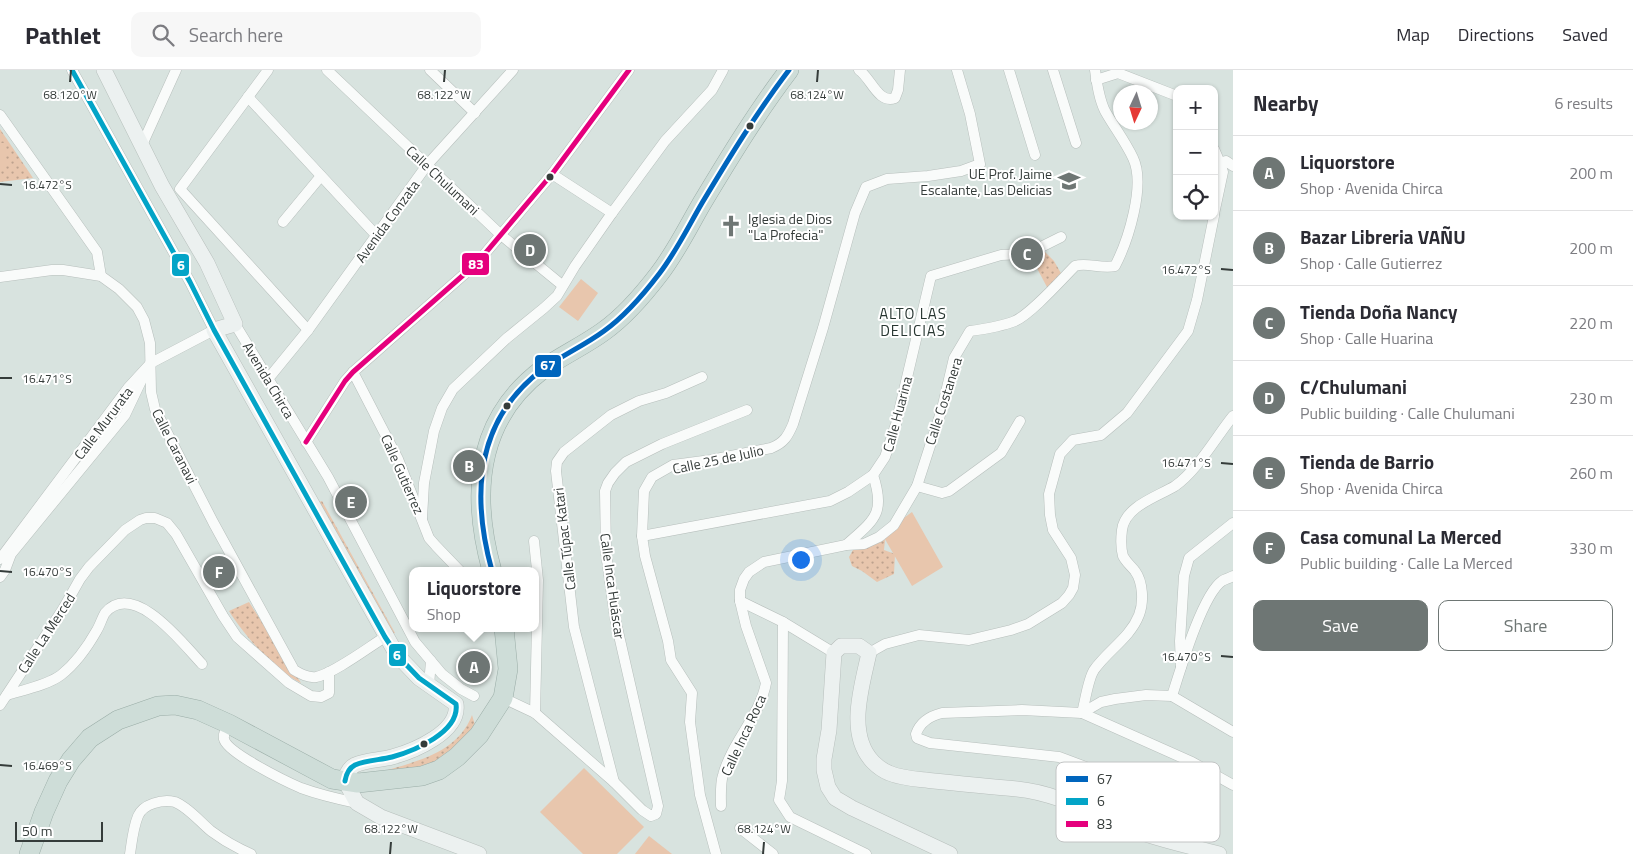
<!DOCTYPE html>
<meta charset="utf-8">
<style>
:root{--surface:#fff;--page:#f7f7f7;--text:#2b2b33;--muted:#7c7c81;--line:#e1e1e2;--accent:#6e7674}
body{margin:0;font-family:"Titillium Web",sans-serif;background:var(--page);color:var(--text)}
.controls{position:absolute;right:15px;top:15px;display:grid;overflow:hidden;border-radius:10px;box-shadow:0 1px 4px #0004}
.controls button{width:45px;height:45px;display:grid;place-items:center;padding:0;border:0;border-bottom:1px solid var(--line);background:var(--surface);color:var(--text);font:25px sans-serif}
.compass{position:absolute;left:1113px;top:15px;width:45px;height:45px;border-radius:50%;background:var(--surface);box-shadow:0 1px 4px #0004;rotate:184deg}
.scale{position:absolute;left:15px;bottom:12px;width:88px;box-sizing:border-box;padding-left:5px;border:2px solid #353c3a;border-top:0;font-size:14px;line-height:18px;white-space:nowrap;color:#353c3a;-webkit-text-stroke:4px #fff;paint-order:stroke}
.you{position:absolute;left:800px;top:489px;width:18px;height:18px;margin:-12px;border:4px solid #fff;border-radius:50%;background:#1a73e8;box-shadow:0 0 0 8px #1a73e833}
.badge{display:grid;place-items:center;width:32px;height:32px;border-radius:50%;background:var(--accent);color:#fff;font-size:16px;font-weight:700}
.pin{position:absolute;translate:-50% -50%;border:2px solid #fff;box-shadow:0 1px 5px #0006}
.popup{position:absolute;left:409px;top:497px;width:130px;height:65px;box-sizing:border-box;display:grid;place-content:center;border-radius:10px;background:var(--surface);filter:drop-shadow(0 1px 4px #0005);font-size:16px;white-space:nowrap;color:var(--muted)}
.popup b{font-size:19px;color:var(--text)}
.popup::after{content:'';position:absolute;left:50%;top:100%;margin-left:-10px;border:10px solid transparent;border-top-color:var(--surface)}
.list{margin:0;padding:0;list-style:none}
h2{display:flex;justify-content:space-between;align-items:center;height:65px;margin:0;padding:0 20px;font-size:21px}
h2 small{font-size:16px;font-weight:400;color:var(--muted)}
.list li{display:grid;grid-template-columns:32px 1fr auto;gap:15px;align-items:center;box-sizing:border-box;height:75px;padding:0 20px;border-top:1px solid var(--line)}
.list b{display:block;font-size:19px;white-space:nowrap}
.list p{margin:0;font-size:16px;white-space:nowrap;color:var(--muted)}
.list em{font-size:16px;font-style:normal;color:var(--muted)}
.actions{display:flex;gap:10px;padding:15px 20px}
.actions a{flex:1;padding:11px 0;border:1px solid var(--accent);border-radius:10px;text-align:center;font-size:18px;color:var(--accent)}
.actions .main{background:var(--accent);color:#fff}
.icon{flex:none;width:28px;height:28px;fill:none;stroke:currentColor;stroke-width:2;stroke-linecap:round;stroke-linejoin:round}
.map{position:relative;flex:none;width:1233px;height:784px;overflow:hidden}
header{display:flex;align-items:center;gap:30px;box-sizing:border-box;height:70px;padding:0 25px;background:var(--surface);border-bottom:1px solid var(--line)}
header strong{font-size:24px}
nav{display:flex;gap:28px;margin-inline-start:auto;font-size:18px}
.search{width:350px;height:45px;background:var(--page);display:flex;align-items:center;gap:12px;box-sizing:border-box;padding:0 18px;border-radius:10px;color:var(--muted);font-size:19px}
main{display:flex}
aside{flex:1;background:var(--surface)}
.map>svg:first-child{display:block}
.green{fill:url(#green-dots)}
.pitch{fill:#e8c6ad}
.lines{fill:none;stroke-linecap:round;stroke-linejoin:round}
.street-casing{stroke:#b7bfbc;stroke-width:11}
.secondary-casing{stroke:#b7bfbc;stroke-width:16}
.highway-casing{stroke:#9aada7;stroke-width:20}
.street{stroke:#f9fbfa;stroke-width:10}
.secondary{stroke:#ecf1f0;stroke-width:15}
.highway{stroke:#ceddd8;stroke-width:19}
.bus-1-casing{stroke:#fff;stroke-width:9}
.bus-2-casing{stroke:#fff;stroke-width:9}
.bus-3-casing{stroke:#fff;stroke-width:9}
.bus-1{stroke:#0065bd;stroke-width:5}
.bus-2{stroke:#03a4c7;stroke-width:5}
.bus-3{stroke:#e5007d;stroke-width:5}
.ticks{fill:none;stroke:#353c3a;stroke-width:2}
.bus-dot{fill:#353c3a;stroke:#fff;stroke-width:2}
.labels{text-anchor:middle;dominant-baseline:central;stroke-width:4;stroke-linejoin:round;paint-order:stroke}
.poi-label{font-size:14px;fill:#353c3a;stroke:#fff;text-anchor:end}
.street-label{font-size:14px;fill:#353c3a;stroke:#fff}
.neighbourhood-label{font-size:15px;letter-spacing:1px;fill:#273631;stroke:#fff}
.key{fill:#fff;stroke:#c2c4c4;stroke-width:1}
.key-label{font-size:14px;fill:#353c3a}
.ticks-label{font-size:12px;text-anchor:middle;fill:#353c3a;stroke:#fff;stroke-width:4;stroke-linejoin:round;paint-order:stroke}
.line-badge{stroke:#fff;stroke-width:2}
.badge-label{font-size:14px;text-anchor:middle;font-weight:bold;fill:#fff}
</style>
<header>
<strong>Pathlet</strong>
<div class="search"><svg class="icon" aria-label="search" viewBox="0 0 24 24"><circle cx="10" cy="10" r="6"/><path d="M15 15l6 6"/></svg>Search here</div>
<nav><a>Map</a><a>Directions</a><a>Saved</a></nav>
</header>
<main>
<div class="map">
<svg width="1233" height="784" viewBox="0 0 1233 784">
<defs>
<pattern id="green-dots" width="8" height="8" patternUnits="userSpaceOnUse" patternTransform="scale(1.25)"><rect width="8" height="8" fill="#e8c6ad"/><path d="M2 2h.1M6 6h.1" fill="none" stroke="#bda28e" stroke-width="1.8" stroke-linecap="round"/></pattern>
</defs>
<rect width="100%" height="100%" fill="#d8e3df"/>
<g class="green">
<path d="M0 59 33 108 0 112Z"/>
<path d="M1045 182 1054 191 1062 205 1048 219 1031 187Z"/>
<path d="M322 431 395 563 391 565 319 432Z"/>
<path d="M885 470 884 480 895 484 894 504 877 512 862 501 852 496 849 487 853 480 866 478 874 471Z"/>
<path d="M249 532 301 613C276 602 243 564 229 541Z"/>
<path d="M472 645 475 655C467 665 458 677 448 684 428 699 399 700 375 704 412 692 457 685 472 645Z"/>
</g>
<g class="pitch">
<path d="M0 73H5L6 94H0Z"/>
<path d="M581 209 598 223 578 251 559 237Z"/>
<path d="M912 442 943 497 912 516 882 464Z"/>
<path d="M584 698 644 757 617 784H583L540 742Z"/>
<path d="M649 766 672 784H635Z"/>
</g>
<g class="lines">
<g class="street-casing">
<g id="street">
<path d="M268 0 180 119 308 260"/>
<path d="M327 0 501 165 562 215"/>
<path d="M430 0 475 43"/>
<path d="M859 0C871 8 878 34 895 28L898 20 900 0"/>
<path d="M1009 0 1035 85"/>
<path d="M1053 0 1076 73"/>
<path d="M1096 10 1118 3 1177 26"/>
<path d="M248 27 376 165"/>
<path d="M0 45 97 182 101 206"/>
<path d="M142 75 176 0"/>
<path d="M1214 79 1220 93"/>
<path d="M552 104 612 143"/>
<path d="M1214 144 1223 102 1220 93 1226 91 1233 96"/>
<path d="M283 152 321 106"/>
<path d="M0 207 52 200H63L101 206 119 219 137 237 144 250 150 273 151 322 155 339 213 452 294 600C301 604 308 608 316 607 333 604 369 577 385 567"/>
<path d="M235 254 328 407 415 572 442 604 461 619 474 626"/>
<path d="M353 302 398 389 429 468 436 476 460 501"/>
<path d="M268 309 308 260 427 95 513 0"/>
<path d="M306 372 345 311 353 302 477 193 552 104 629 0"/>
<path d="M917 416 942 423 949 421 1001 383 1020 351"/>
<path d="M422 448 424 413 434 361 442 338 453 319 507 268 544 238 557 226 575 196 612 143 665 71 712 20 723 0"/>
<path d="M642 466 830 431 848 422 873 405 885 387 896 354 931 206 1001 185 1027 184 1061 167"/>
<path d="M534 471 538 510 535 643"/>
<path d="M846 475C874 450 886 444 873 405"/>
<path d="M0 489 128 318 151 293 214 260 190 212 72 0"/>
<path d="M0 507 5 500 11 484 125 345 144 305"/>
<path d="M740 531 783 552 834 583"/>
<path d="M783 552 782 711 779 730 790 747 866 784"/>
<path d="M869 583 885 574 919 565 969 570 1011 560 1028 554 1062 533 1069 525 1073 518 1075 505 1071 488 1053 460 1050 445 1049 424 1060 384 1073 370 1101 365 1127 343 1188 261 1197 230 1214 146"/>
<path d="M1181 597 1180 571 1184 506 1189 488 1233 453"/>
<path d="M429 615 431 591"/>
<path d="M7 625C23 620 48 615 61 605 75 594 88 576 97 560 100 555 102 548 105 543 134 509 184 575 202 594"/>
<path d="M1172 626C1180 601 1202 525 1222 511 1225 509 1230 508 1233 506"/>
<path d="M503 628 535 643 614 712 642 740 651 746 656 744 658 736 615 548 606 483 605 421 608 413 615 403 626 392 662 374 747 340"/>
<path d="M0 635 63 539 80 509 89 497 125 460 140 450 146 448H155L167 453 176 464 223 546 237 567 289 613 311 626 321 627 329 623V602"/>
<path d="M1082 643C1085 632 1088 609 1094 600 1108 580 1130 568 1139 545 1144 532 1143 512 1135 501 1131 496 1126 492 1123 486 1121 479 1121 468 1122 460 1125 436 1157 427 1175 416 1197 401 1216 367 1233 346"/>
<path d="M1082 643 1101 632 1115 629 1146 625 1172 626 1233 662"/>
<path d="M229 654C226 659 223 663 224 669 227 683 287 712 301 718 320 725 338 729 357 733"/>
<path d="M614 712 574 557 556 401 557 392 564 382 611 345 639 331 666 323 702 307"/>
<path d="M1159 731 1110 706 1059 687 930 673 917 668 916 664C920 652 930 646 942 643L1022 640 1082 643 1192 692 1233 715"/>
<path d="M721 736C721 726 720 714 723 705 732 672 760 646 766 613L746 556 740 531V520L744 509 749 502 764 492 846 475 864 474 879 467 894 455 917 416 942 339 954 288 970 261C985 259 1000 257 1015 251 1032 243 1061 210 1075 196 1086 192 1101 199 1115 196 1128 171 1146 115 1133 88 1125 71 1114 57 1105 41 1099 29 1097 14 1095 0"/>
<path d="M740 758 773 784"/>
<path d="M130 784C132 771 133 758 138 746 143 734 162 729 175 732 188 737 200 752 211 761 223 770 237 778 251 784"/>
<path d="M716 784 700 725 690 652 692 623 671 590 668 571 645 486 642 466 644 421 652 407 673 395 711 390 771 378C784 373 788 366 793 354L823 258 855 143 866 117 887 109 928 106 961 101 980 94 970 44 957 0"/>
</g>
</g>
<g class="secondary-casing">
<g id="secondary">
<path d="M104 0 162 116 207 193 235 254 214 260 397 585 419 608 456 634C460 662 414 681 392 687 381 690 366 690 355 695 349 698 346 705 345 711L357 733 381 747 479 784"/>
<path d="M950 784 852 738 835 728 828 717 824 700V689L829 660 834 583 841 576H859L869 583C862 616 846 664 873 692 877 696 884 701 889 703 903 709 919 709 934 711 961 714 989 716 1017 719 1058 723 1093 744 1131 759 1160 770 1190 776 1219 784"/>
</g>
</g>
<g class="highway-casing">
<g id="highway">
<path d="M492 501C471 425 475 350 543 299 563 285 585 275 604 261 625 246 643 225 659 204 676 182 688 157 702 133 729 88 757 42 789 0"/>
<path d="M29 784 44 742 58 711 71 690 90 668 118 650 158 636 175 635 198 640 229 654 332 709 358 713 422 706 439 700 457 687 479 665 503 628 508 599 504 558"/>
</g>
</g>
<use href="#street" class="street"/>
<use href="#secondary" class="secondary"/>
<use href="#highway" class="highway"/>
<g class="bus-1-casing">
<path id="bus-1" d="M492 501C471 425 475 350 543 299 563 285 585 275 604 261 625 246 643 225 659 204 676 182 688 157 702 133 729 88 757 42 789 0"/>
</g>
<g class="bus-2-casing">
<path id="bus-2" d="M72 0 190 212 214 260 385 567 397 585 419 608 456 634C460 662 414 681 392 687 381 690 366 690 355 695 349 698 346 705 345 711"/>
</g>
<g class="bus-3-casing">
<path id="bus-3" d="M306 372 345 311 353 302 477 193 552 104 629 0"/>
</g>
<use href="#bus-1" class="bus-1"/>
<use href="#bus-2" class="bus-2"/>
<use href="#bus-3" class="bus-3"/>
</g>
<path class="ticks" d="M70 12 71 0M444 12 445 0M817 12 818 0M0 114 12 115M1221 199 1233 200M0 308H12M1221 393 1233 394M0 501 12 502M1221 586 1233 587M0 695 12 696M390 784 391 772M763 784 764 772"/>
<defs>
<g id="school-bare" transform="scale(1.725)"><path d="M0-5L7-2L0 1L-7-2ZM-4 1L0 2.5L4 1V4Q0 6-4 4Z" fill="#6e7674" stroke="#fff" stroke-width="2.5" paint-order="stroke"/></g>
<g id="church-bare" transform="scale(1.725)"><path d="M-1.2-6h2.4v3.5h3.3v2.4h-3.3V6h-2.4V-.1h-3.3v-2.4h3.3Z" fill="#6e7674" stroke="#fff" stroke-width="2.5" paint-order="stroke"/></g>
</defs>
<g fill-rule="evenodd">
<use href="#school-bare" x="1069" y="111"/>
<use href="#church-bare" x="731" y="156"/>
</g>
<g class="bus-dot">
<circle cx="750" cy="56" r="4.5"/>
<circle cx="550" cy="107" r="4.5"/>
<circle cx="507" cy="336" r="4.5"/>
<circle cx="424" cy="674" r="4.5"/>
</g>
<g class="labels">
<g class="poi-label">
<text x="1052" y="103">UE Prof. Jaime<tspan x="1052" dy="16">Escalante, Las Delicias</tspan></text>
<text x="748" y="148" text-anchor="start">Iglesia de Dios<tspan x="748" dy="16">"La Profecia"</tspan></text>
</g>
<g class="street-label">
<text transform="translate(443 110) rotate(43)">Calle Chulumani</text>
<text transform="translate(387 151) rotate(-54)">Avenida Conzata</text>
<text transform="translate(269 310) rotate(59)">Avenida Chirca</text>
<text transform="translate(943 331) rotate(-72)">Calle Costanera</text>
<text transform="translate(897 344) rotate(-75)">Calle Huarina</text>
<text transform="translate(103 353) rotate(-53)">Calle Mururata</text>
<text transform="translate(175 376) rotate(63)">Calle Caranavi</text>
<text transform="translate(718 389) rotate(-12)">Calle 25 de Julio</text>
<text transform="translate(403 404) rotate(66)">Calle Gutierrez</text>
<text transform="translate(564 469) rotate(-97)">Calle Túpac Katari</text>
<text transform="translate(613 516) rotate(82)">Calle Inca Huáscar</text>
<text transform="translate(46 563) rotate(-57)">Calle La Merced</text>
<text transform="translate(743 665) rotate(-65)">Calle Inca Roca</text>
</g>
<g class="neighbourhood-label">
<text x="913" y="243">ALTO LAS<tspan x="913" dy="17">DELICIAS</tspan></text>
</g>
</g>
<rect x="1056" y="692" width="164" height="80" rx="8" class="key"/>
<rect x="1066" y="706" width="22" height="6" fill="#0065bd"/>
<rect x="1066" y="728" width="22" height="7" fill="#03a4c7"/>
<rect x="1066" y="751" width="22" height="6" fill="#e5007d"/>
<g class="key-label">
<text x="1097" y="714">67</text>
<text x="1097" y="736">6</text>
<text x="1097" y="759">83</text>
</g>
<g class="ticks-label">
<text x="70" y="29">68.120°W</text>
<text x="444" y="29">68.122°W</text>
<text x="817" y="29">68.124°W</text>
<text x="47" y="119">16.472°S</text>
<text x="1186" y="204">16.472°S</text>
<text x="47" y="313">16.471°S</text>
<text x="1186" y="397">16.471°S</text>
<text x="47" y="506">16.470°S</text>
<text x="1186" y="591">16.470°S</text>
<text x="47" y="700">16.469°S</text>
<text x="391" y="763">68.122°W</text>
<text x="764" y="763">68.124°W</text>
</g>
<g class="line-badge">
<rect x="461" y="182" width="29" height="24" rx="5" fill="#e5007d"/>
<rect x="171" y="183" width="19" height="24" rx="5" fill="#03a4c7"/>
<rect x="534" y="284" width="28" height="24" rx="5" fill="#0065bd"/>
<rect x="388" y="573" width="19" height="24" rx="5" fill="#03a4c7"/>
</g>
<g class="badge-label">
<text x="476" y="199">83</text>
<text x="181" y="200">6</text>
<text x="548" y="300">67</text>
<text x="397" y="590">6</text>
</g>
</svg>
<div class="controls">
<button>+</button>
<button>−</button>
<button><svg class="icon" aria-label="locate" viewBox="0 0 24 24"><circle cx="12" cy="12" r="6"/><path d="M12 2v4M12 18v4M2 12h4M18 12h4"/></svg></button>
</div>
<svg class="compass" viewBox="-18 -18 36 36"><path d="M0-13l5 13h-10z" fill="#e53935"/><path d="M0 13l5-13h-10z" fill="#7c7c81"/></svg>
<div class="scale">50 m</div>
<div class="you"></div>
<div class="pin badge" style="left:474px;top:597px">A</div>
<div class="popup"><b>Liquorstore</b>Shop</div>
<div class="pin badge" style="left:469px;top:396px">B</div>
<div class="pin badge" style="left:1027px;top:184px">C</div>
<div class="pin badge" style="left:530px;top:180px">D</div>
<div class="pin badge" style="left:351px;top:432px">E</div>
<div class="pin badge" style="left:219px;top:502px">F</div>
</div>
<aside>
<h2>Nearby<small>6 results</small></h2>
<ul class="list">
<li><span class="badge">A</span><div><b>Liquorstore</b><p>Shop · Avenida Chirca</p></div><em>200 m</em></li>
<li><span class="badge">B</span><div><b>Bazar Libreria VAÑU</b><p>Shop · Calle Gutierrez</p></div><em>200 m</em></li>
<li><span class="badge">C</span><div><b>Tienda Doña Nancy</b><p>Shop · Calle Huarina</p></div><em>220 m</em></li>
<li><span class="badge">D</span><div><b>C/Chulumani</b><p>Public building · Calle Chulumani</p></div><em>230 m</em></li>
<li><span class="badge">E</span><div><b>Tienda de Barrio</b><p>Shop · Avenida Chirca</p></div><em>260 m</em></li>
<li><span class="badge">F</span><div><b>Casa comunal La Merced</b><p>Public building · Calle La Merced</p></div><em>330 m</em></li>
</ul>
<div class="actions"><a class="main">Save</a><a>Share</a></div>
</aside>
</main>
